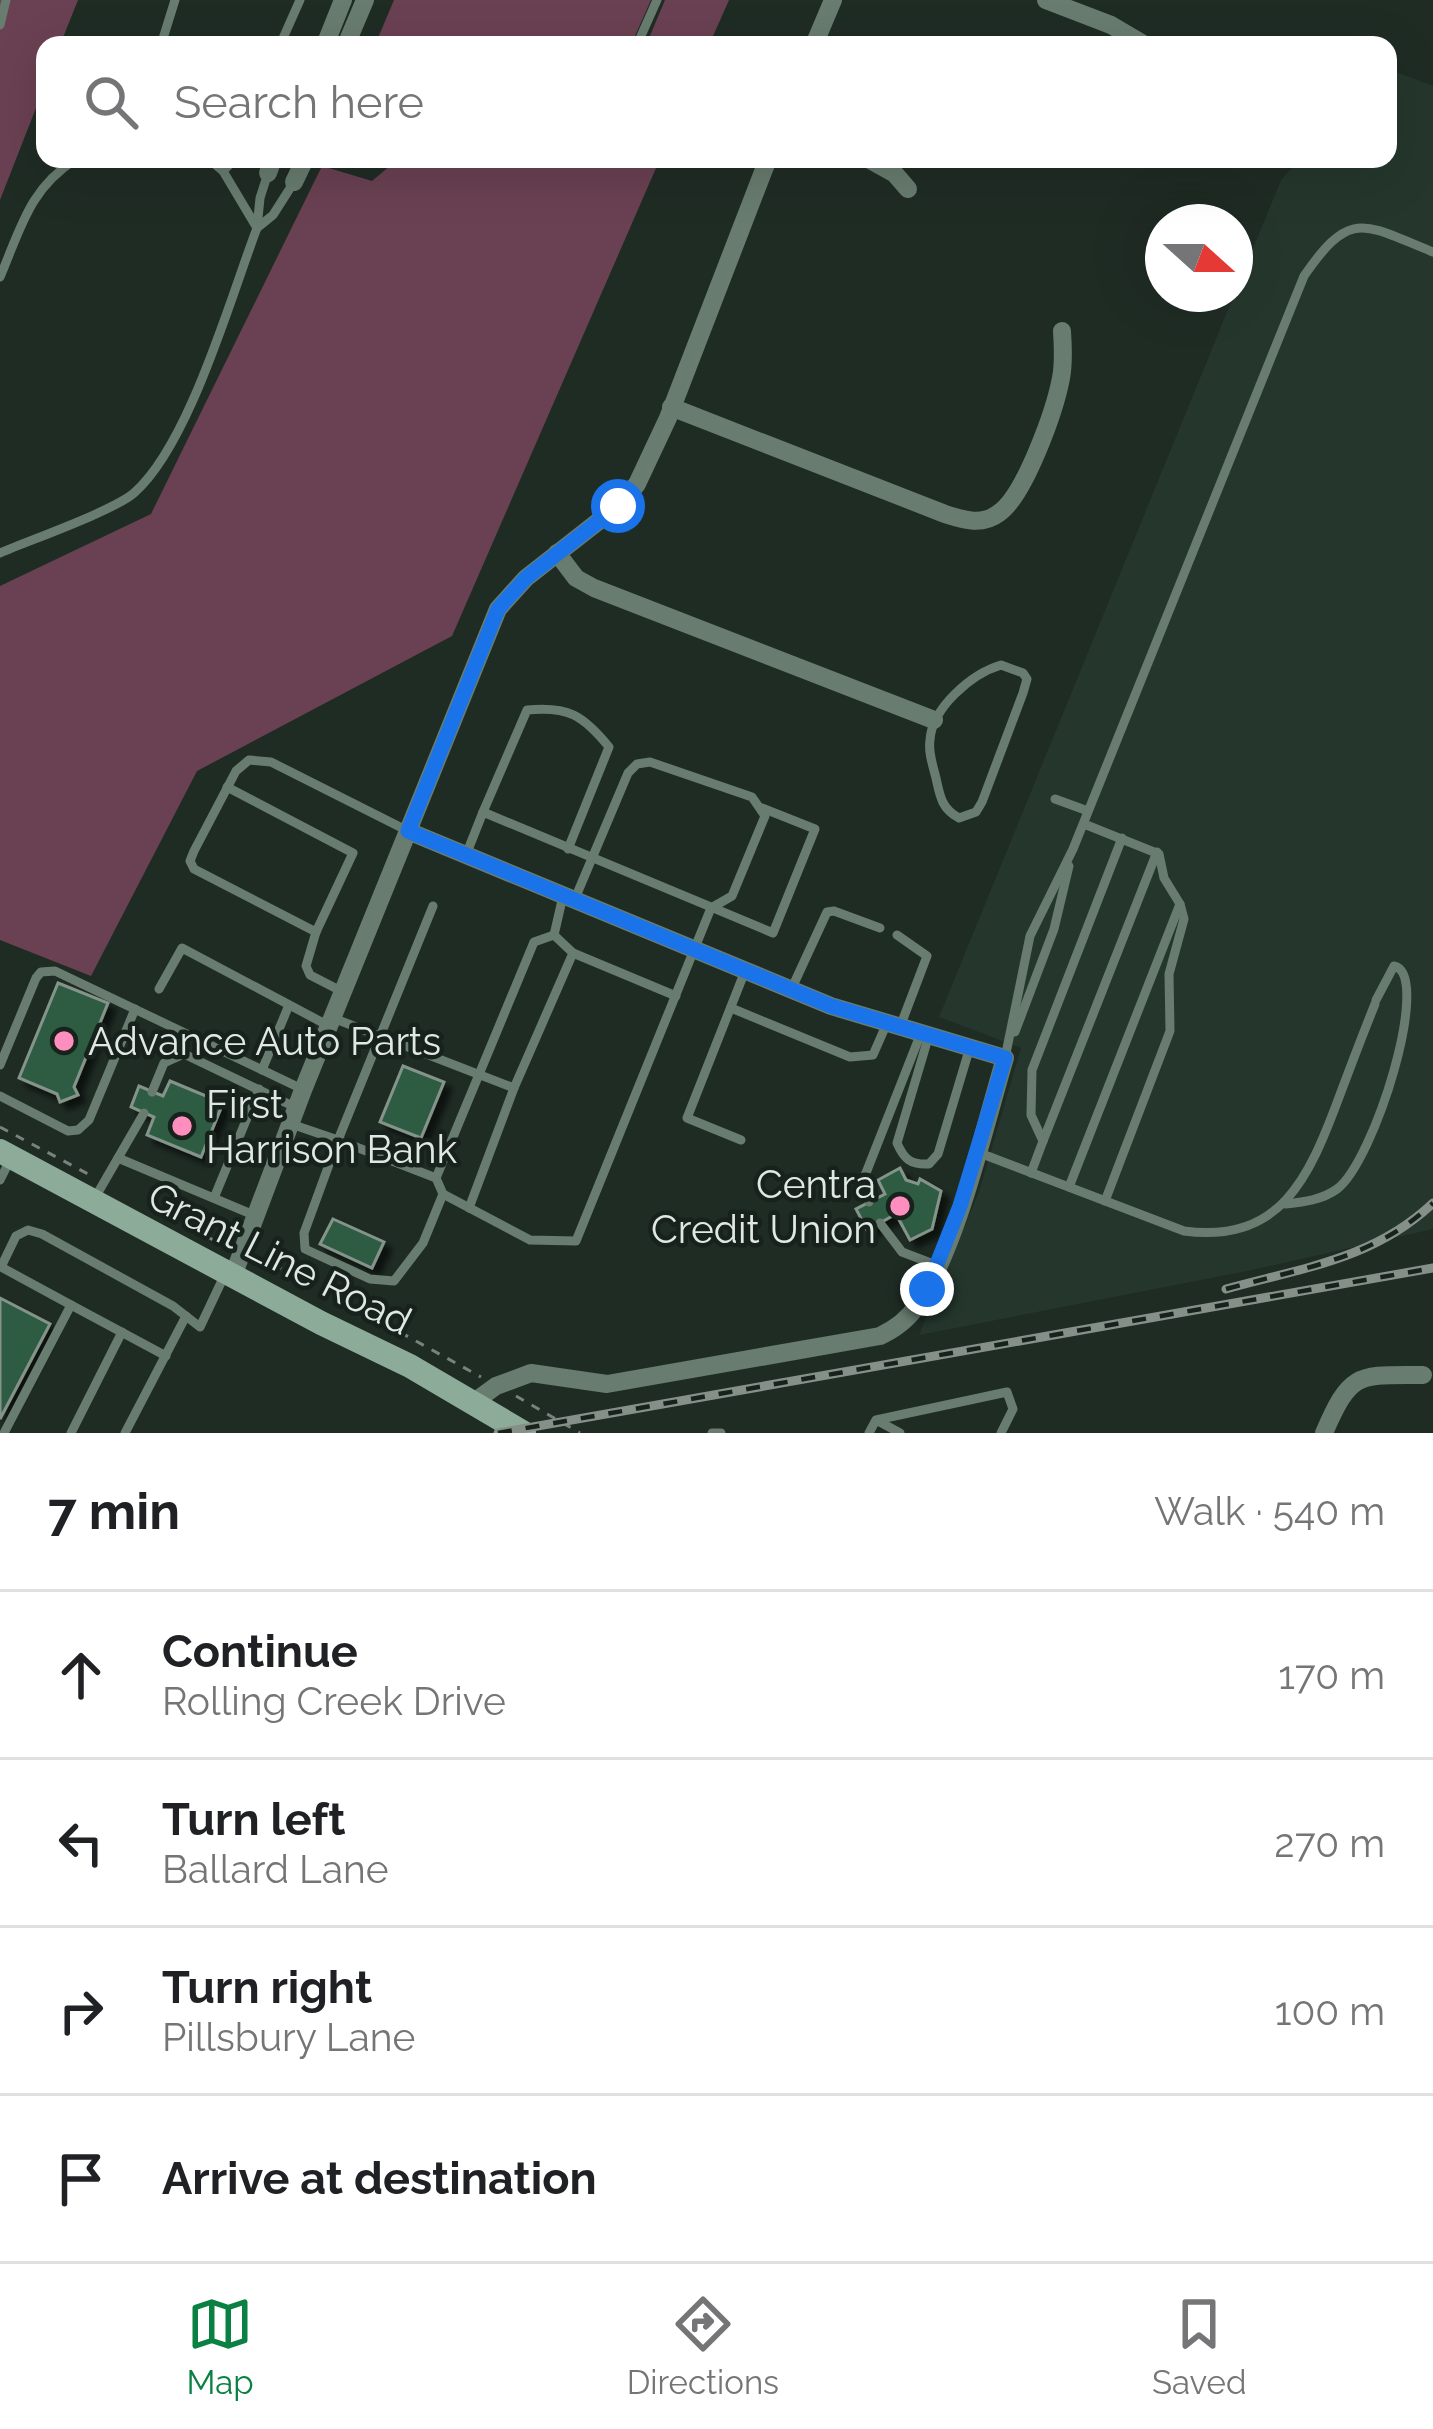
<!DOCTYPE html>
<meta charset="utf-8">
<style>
:root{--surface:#fff;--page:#f6f6f6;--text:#202124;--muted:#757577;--line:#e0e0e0;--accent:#0b8043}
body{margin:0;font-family:Raleway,sans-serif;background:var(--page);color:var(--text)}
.compass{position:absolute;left:1145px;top:204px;width:108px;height:108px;border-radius:50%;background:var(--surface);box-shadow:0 12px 48px #0002;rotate:111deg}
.stop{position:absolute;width:36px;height:36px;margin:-27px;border:9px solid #1a73e8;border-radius:50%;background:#fff}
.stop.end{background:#1a73e8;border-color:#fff;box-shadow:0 3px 12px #0008}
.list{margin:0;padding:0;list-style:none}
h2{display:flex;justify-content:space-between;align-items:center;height:156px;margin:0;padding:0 48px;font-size:51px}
h2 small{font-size:39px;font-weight:400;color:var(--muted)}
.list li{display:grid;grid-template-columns:78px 1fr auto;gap:36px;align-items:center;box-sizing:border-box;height:168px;padding:0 48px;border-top:3px solid var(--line)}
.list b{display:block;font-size:45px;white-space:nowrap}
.list p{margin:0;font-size:39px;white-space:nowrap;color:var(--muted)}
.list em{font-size:39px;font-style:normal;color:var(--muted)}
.icon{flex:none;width:66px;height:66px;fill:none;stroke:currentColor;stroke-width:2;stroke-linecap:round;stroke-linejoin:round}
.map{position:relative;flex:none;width:1433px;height:1433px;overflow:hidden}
.search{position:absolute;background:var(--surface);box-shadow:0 12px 48px #0002;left:36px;right:36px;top:36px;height:132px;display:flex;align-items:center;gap:30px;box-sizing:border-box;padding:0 42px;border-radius:24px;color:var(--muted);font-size:45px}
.sheet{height:828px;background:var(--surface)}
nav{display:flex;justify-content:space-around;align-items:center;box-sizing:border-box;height:168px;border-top:3px solid var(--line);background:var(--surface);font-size:33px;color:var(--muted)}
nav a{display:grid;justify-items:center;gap:6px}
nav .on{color:var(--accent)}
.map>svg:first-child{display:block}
.built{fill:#25372c}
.green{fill:#6a4152}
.building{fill:#2e5b42;stroke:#85948a;stroke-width:3;filter:url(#shadow)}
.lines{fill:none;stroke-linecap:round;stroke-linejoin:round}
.path{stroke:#78837d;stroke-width:3;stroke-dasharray:9 9;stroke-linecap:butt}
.lane{stroke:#687c6f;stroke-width:9}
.street{stroke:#687c6f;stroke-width:18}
.secondary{stroke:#8cab98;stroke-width:24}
.rail-casing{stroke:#859089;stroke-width:9}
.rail{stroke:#16221b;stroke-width:4.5;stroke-dasharray:14;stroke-linecap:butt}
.route{stroke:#1a73e8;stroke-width:15}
.poi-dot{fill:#fd8ebe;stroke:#16221b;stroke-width:4.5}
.labels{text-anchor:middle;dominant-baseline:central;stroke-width:9;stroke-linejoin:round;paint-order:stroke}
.poi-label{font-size:39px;fill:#e0e8e3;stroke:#16221b;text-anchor:start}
.street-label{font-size:39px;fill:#e0e8e3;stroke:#16221b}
</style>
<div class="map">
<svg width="1433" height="1433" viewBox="0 0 1433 1433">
<defs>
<filter id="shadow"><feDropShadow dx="7" dy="7" stdDeviation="3" flood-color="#0009"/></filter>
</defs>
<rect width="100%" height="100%" fill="#1f2c24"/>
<path class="built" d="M1388 69 1433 86V1229L1252 1270 919 1335 979 1192 1021 1048 939 1017 1281 180 1300 159H1388Z"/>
<g class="green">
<path d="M0 0H78L60 45H45V85L0 200Z"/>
<path d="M394 0H651L631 45H375Z"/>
<path d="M665 0H729L709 45H646Z"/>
<path d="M398 159H487L526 168 557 159H660L452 636 197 771 91 976 0 940V586L151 514 322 166 372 181Z"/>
</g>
<g class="building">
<path d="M58 983 108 1003 74 1087 78 1095 60 1102 57 1094 19 1078Z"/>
<path d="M403 1066 444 1082 421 1138 380 1122Z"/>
<path d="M170 1081 223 1103 201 1157 147 1135 154 1117 131 1107 139 1086 163 1096Z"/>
<path d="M900 1168 906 1180 918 1184 920 1179 941 1191 932 1229 910 1240 896 1214 867 1230 856 1209 885 1194 878 1180Z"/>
<path d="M333 1219 384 1242 372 1268 320 1244Z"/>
<path d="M0 1298 50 1324 0 1419Z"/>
</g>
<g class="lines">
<g class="path">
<path d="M0 1127 88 1174"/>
<path d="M192 1229 225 1246"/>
<path d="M256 1259 291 1272 481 1377"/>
<path d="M516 1396 580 1433"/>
</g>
<g class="lane">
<path d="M0 25 6 0"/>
<path d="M161 45 175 0"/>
<path d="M280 45 300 0"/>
<path d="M637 45 657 0"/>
<path d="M209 159 223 171"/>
<path d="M235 159 223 171 257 228"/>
<path d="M523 159H524"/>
<path d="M257 228 273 215 294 182"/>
<path d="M0 277C21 228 29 189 76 159"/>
<path d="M0 553C30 540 113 511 134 493 189 445 230 299 257 228L260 198 268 173"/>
<path d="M1001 665 1023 673 1027 679 1023 693 982 802 976 812 959 818C942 809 940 797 936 778 933 766 928 752 930 740 932 708 971 674 1001 665Z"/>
<path d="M227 787 353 853 316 932"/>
<path d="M1055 799 1088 811"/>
<path d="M483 812 527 710C568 706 583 715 609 747L568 849"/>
<path d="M1084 824 1159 854 1164 878 1180 904 1184 919 1169 974 1170 1031 1105 1201"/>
<path d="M466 855 483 812 773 933 815 829 762 808"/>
<path d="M433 906 338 1140 436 1178 443 1194"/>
<path d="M897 935 927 956 900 1027"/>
<path d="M573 953 676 996"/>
<path d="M159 989 182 948 329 1026"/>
<path d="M791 990 827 912 834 911 880 928"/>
<path d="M343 992 310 975 306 966 316 932 194 869 190 861 194 851 236 771 249 760 271 762 408 831"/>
<path d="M731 1008 850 1057 873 1055 887 1023"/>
<path d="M333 1018 514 1088 573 953 554 935 563 896"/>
<path d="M1015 1032 1054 929 1069 866"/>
<path d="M929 1035 897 1143C904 1159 910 1165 929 1164L938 1154 970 1047"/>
<path d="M1005 1058 1030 936 1073 849 1304 276C1351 208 1363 224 1433 252"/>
<path d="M0 1065 36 978 41 972 55 971 302 1089"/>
<path d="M262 1070 289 1005"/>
<path d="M152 1092 164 1063 184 1054 297 1108"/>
<path d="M0 1096 68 1131 78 1130 89 1120 135 1009"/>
<path d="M291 1124 338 1140 304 1233 305 1249 370 1279 394 1281 423 1243 443 1194 530 1240 576 1241 711 908 732 896 765 816 752 797 650 762 637 764 628 773 574 901"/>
<path d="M741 1140 687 1118 745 971"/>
<path d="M1043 1141 1157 852"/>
<path d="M977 1152 1184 1231C1281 1244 1309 1177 1338 1100 1350 1068 1362 1036 1375 1004"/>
<path d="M118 1158 256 1216"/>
<path d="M1031 1173 1043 1141 1031 1115 1032 1070 1122 838"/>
<path d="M436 1178 534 942 554 935"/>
<path d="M0 1180 9 1162"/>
<path d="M1069 1187 1180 904"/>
<path d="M96 1196 144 1113"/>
<path d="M214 1198 259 1089"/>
<path d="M869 1202 864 1178 921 1033"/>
<path d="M1285 1204C1303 1202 1322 1200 1337 1189 1374 1162 1433 974 1394 966L1376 1000"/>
<path d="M469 1208 514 1088"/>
<path d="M880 1223 902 1252 936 1265"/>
<path d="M71 1305 166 1356"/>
<path d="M878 1421 900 1433"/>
<path d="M4 1433 71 1305 1 1267 16 1236 28 1230 42 1234 173 1306 200 1327 226 1272"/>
<path d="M71 1433 122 1332"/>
<path d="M125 1433 186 1316"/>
<path d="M712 1433H721"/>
<path d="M869 1433 876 1420 1007 1392 1013 1409 1001 1433"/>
</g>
<g class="street">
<path d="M1046 0 1111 25 1145 45"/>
<path d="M325 45 343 0"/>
<path d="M346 45 365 0"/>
<path d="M814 45 833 0"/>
<path d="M868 159 895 174 908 189"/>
<path d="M268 173 273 159"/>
<path d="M294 182 305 159"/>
<path d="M671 407 945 514C964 520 982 526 999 513 1025 495 1055 410 1061 378 1064 363 1063 346 1062 331"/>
<path d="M557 553 576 578 594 588 934 720"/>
<path d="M408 831 831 1006 1005 1058C984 1128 957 1249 916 1307 907 1320 895 1329 880 1336L607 1384 531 1373 496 1386 474 1402"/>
<path d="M233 1276 303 1090 498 609 526 578 618 506 637 484 668 418 768 159"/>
<path d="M1324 1433C1351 1371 1357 1375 1423 1375"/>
</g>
<path class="secondary" d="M0 1151 321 1323 410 1366 524 1433"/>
<g class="rail-casing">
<g id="rail">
<path d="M1226 1289C1302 1268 1374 1259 1433 1203"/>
<path d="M498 1433 1433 1268"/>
</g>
</g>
<use href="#rail" class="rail"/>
</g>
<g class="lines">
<path class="route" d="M618 506 526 578 498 609 408 831 831 1006 1005 1058 960 1206 927 1289"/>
</g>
<g class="poi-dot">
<circle cx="64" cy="1041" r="12"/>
<circle cx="182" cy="1126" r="12"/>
<circle cx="900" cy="1206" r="12"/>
</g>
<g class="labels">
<g class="poi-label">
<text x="88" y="1041">Advance Auto Parts</text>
<text x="206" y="1104">First<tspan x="206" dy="45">Harrison Bank</tspan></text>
<text x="876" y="1184" text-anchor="end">Centra<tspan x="876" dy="45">Credit Union</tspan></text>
</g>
<g class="street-label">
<text transform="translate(280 1258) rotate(27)">Grant Line Road</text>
</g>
</g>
</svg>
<svg class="compass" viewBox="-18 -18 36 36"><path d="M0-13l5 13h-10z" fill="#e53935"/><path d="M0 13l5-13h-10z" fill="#757577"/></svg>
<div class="stop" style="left:618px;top:506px"></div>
<div class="stop end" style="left:927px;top:1289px"></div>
<div class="search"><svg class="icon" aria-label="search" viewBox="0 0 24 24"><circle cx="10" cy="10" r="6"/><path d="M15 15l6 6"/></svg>Search here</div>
</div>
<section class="sheet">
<h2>7 min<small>Walk · 540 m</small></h2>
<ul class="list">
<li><svg class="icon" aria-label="ahead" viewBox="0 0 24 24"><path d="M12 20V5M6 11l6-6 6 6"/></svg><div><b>Continue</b><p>Rolling Creek Drive</p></div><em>170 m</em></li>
<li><svg class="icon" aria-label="left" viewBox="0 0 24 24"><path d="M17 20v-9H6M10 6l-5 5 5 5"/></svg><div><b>Turn left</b><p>Ballard Lane</p></div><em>270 m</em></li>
<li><svg class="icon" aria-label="right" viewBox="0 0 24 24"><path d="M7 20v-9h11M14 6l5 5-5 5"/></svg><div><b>Turn right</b><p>Pillsbury Lane</p></div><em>100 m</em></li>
<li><svg class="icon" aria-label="arrive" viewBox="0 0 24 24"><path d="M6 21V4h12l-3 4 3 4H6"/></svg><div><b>Arrive at destination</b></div></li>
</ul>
</section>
<nav>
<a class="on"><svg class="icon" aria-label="map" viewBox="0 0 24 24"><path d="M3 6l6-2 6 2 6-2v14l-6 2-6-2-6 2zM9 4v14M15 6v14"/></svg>Map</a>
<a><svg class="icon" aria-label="directions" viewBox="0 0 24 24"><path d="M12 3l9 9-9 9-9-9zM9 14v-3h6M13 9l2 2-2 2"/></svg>Directions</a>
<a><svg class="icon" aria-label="saved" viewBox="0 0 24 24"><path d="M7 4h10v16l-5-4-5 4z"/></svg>Saved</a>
</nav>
